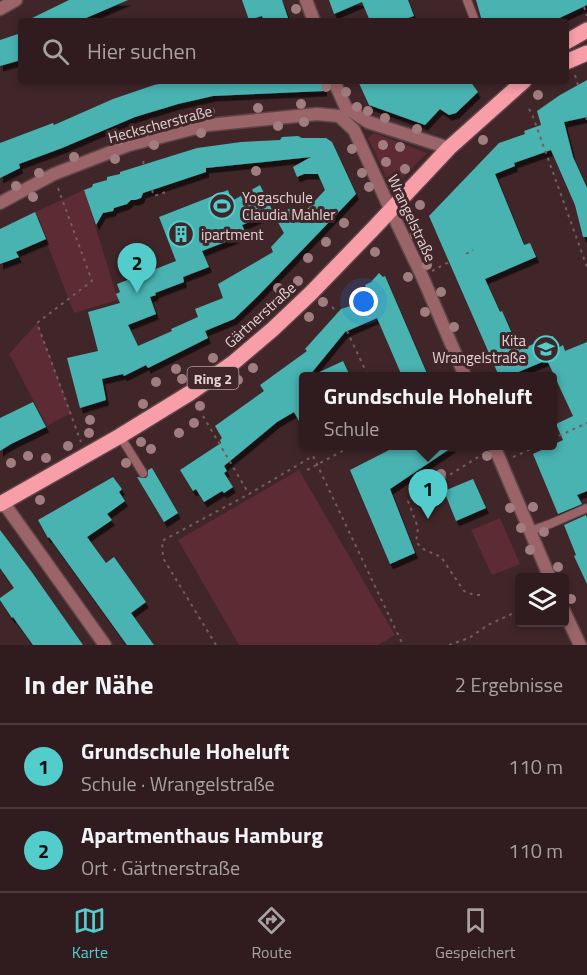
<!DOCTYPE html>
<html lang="de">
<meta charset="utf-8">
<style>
:root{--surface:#301c1f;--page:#3c292c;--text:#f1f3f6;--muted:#a8a1a4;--line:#4b3a3d;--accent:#52cdcc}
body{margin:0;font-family:"Titillium Web",sans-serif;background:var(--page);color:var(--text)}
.controls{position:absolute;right:18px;bottom:18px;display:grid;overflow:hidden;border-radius:6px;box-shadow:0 3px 9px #0003}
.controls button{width:54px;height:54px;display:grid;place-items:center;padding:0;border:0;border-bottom:2px solid var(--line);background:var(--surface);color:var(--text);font:30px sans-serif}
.you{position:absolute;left:364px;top:302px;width:21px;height:21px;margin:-15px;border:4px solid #fff;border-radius:50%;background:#1a73e8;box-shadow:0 0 0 9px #1a73e833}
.badge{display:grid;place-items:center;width:39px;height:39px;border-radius:50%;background:var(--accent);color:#111;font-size:20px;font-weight:700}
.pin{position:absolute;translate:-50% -50px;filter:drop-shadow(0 2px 3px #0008)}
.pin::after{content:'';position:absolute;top:32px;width:21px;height:18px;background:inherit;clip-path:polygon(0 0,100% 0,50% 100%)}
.popup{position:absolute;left:299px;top:372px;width:258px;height:78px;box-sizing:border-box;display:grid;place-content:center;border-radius:6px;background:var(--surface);filter:drop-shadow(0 2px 4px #0005);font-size:20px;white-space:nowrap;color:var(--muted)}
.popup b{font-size:22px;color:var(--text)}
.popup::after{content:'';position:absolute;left:50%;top:100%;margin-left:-12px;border:12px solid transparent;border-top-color:var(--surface)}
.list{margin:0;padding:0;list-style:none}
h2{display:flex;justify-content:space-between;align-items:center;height:78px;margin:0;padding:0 24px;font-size:26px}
h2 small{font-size:20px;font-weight:400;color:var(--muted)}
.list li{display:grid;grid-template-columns:39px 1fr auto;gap:18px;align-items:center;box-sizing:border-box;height:84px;padding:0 24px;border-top:2px solid var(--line)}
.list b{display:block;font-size:22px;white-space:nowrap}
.list p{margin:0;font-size:20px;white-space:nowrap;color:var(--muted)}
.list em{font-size:20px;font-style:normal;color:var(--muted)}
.icon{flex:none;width:33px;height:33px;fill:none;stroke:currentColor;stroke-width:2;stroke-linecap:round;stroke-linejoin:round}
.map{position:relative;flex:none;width:587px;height:645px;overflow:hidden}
.search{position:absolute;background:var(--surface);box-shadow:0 3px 9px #0003;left:18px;right:18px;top:18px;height:66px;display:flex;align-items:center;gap:15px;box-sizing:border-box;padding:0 21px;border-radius:6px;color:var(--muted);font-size:22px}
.sheet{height:246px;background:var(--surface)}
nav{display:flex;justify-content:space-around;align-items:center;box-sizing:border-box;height:84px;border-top:2px solid var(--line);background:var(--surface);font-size:16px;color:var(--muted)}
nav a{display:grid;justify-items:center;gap:3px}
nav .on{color:var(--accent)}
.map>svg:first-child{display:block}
.green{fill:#5d2b33}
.building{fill:#48b3b2;filter:url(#shadow)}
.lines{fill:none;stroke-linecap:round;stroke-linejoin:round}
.service-casing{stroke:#5d4547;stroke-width:10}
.minor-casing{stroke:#5d4547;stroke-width:15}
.primary-casing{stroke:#5d4547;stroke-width:18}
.path{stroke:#745d5f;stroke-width:2;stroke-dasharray:3 4.5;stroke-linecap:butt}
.service{stroke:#9a6469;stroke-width:8}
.minor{stroke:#9a6469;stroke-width:12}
.primary{stroke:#f79ea8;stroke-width:15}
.tree{fill:#a17d80}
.labels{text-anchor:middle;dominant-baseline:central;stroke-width:6;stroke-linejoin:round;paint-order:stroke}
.shield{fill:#402629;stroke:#b29e9f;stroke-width:1.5}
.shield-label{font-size:14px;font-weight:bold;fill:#e3d1d2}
.street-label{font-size:15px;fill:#e3d1d2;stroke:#402629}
.poi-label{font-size:15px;fill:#e3d1d2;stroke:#402629;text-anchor:start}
</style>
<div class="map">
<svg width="587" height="645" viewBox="0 0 587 645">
<defs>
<filter id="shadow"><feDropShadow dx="3" dy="5.5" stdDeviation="0" flood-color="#0009"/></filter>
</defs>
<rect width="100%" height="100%" fill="#402629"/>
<g class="green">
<path d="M374 133 427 153 392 189 368 138Z"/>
<path d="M84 190 118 300 74 313 35 212Z"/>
<path d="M37 323 71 413 47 426 9 354Z"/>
<path d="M299 470 395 635 378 645H239L178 540Z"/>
<path d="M500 518 520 564 492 575 471 530Z"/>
</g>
<g class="building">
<path d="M69 0H128L79 21H26Z"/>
<path d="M242 0H282L289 21H264L262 16 249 20Z"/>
<path d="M329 0H408L414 16 399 21H370L362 2 334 14Z"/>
<path d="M476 0H587V5L553 21H482Z"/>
<path d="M21 33V60L0 66V40Z"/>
<path d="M587 80V117L564 122 573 157 587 188V237H583L575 205 551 150 514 163 515 166 495 174 524 245 530 243 536 257 485 279 500 312 502 311 519 350 553 336 558 348 563 345 565 351 587 342V491L577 495 582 504 558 514 533 454 563 440 556 424 573 416 547 360 509 376H499L429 216 499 143 525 134 524 131 541 125 537 111 560 95Z"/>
<path d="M172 81H324V91L213 96 178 104 135 117 62 148 19 164 20 168 0 178V143L53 123 54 125 113 99 154 85Z"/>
<path d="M358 81H470L478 92 456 113 449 115 440 109 425 125 369 105Z"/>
<path d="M298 136 302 138H326L332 142 356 194 258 296 234 319 205 331 208 338 148 368 146 365 124 376 123 374 102 379 106 400 80 408 67 358 98 351 88 312 120 303 116 294 120 292 117 284 176 261 159 217 228 190 232 201 260 185 273 212 242 225 246 234 202 251 209 267 183 277 184 282 155 293 156 295 150 297 156 314 128 325 138 346 172 331 171 329 198 317 195 309 223 298 218 284 273 252 271 247 284 233 275 217 294 206 300 217 325 190 318 174H304L297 177 293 167 311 157 206 168V172L143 193 141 198 135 200H131L127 204 114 208 113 211 103 213 96 225 84 190 92 187 93 184 107 180V177L120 174V172L197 148 241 142 280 140 282 137Z"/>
<path d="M35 212 46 239 16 252 19 257 0 264V229Z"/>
<path d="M379 273 383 277 385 276 428 376H402L377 318 345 332 309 376H303V428L294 412 277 422 224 466 227 471 224 473 233 487 224 493 222 491 204 502 196 489 193 491 180 470 221 443 220 440 222 438 215 426 264 391 260 385 307 351 305 349 341 309 370 300 365 285 371 282Z"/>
<path d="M343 361 350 376H311Z"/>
<path d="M33 402 46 427 11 444 0 451V418Z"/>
<path d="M397 446H454L390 489 415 553 390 564 350 470Z"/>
<path d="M152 468 178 513 164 522 137 477 146 478 148 475V470Z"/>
<path d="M113 477 122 489 119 492 125 501 107 514 112 520 87 537 106 563 114 557 146 602 131 613 154 645H127L49 537 48 538 38 520Z"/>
<path d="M473 479 486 508 456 521 444 491Z"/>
<path d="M586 515 587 518V584L574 556 576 555 564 525Z"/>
<path d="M0 530 31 571 83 645H33L13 617 12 618 0 600V598L14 588 0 568Z"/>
</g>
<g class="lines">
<g class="service-casing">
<g id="service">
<path d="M467 0 475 21"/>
<path d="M120 436 143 473"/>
<path d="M530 531 550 524 587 508"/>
</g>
</g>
<g class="minor-casing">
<g id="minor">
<path d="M306 0 314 21"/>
<path d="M0 9 16 0"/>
<path d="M334 81 346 108"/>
<path d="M346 108 368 122 449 148"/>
<path d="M339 116 354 130 391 211 422 276 465 376"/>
<path d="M0 203 54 174 129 145 208 125 317 114 339 116"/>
<path d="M494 446 550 578"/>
<path d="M3 502 105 645"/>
<path d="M564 611 580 645"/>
</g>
</g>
<g class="primary-casing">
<g id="primary">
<path d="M566 42 587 30"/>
<path d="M566 62 587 53"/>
<path d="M0 504 120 436 190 393 233 363 273 329 311 293 372 230 449 148 524 81"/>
</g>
</g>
<g class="path">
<path d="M584 7 587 16"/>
<path d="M575 75 578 85"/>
<path d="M529 109 532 114 587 267"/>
<path d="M586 117 587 120"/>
<path d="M143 164 144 160"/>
<path d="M58 188 92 281 37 323 81 442"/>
<path d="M152 190 154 196 169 191"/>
<path d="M466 254 473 250"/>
<path d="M432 271 449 262"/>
<path d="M332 307 338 313"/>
<path d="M347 331 368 376"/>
<path d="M203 416 249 494"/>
<path d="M552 439 587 423"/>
<path d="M513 457 538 446"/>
<path d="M307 470 352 446"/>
<path d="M480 595H474L464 591 441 557 423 549 416 542 418 528 408 501 483 454"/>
<path d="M216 645 163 558 162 541 249 494 313 456 403 645"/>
<path d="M449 645 469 638 488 625 520 610"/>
</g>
<use href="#service" class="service"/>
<use href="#minor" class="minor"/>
<use href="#primary" class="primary"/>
</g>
<g class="tree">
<circle cx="296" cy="9" r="5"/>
<circle cx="326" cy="87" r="5"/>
<circle cx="346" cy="92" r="5"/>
<circle cx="538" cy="95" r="5"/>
<circle cx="301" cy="104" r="5"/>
<circle cx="357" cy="107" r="5"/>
<circle cx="258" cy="108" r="5"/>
<circle cx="368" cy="111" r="5"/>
<circle cx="210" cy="112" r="5"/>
<circle cx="385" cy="118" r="5"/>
<circle cx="304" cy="122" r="5"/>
<circle cx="162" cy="126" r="5"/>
<circle cx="278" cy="126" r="5"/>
<circle cx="417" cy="129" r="5"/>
<circle cx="201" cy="133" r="5"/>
<circle cx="119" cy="140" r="5"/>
<circle cx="483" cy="140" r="5"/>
<circle cx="154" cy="145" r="5"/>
<circle cx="383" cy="145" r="5"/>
<circle cx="400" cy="147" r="5"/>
<circle cx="352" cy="149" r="5"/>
<circle cx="74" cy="157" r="5"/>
<circle cx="115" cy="159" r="5"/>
<circle cx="386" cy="162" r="5"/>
<circle cx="405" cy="169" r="5"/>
<circle cx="256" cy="171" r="5"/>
<circle cx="39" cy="173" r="5"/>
<circle cx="362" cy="173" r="5"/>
<circle cx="395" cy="179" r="5"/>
<circle cx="16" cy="186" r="5"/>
<circle cx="369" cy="187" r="5"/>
<circle cx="33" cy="197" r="5"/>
<circle cx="420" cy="205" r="5"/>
<circle cx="344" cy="223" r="5"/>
<circle cx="415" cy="235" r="5"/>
<circle cx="326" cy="242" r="5"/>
<circle cx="375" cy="252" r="5"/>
<circle cx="308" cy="258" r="5"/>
<circle cx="427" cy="265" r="5"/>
<circle cx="408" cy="277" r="5"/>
<circle cx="298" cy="281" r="5"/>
<circle cx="278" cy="288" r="5"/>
<circle cx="441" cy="292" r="5"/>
<circle cx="323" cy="302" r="5"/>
<circle cx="425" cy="312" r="5"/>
<circle cx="309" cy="317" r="5"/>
<circle cx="454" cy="327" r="5"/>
<circle cx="443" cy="356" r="5"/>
<circle cx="213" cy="358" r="5"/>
<circle cx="467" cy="360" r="5"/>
<circle cx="253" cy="368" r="5"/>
<circle cx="176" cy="369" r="5"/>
<circle cx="182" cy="379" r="5"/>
<circle cx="238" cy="380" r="5"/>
<circle cx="156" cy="382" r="5"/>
<circle cx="143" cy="404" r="5"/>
<circle cx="200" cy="406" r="5"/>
<circle cx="90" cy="420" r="5"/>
<circle cx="194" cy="423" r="5"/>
<circle cx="89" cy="433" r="5"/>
<circle cx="179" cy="433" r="5"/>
<circle cx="141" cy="442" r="5"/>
<circle cx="68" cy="446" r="5"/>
<circle cx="151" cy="449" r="5"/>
<circle cx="28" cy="456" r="5"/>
<circle cx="487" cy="456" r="5"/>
<circle cx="46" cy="458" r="5"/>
<circle cx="11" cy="463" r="5"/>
<circle cx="126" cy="463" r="5"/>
<circle cx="441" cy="474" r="5"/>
<circle cx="40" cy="500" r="5"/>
<circle cx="533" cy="507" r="5"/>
<circle cx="510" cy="508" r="5"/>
<circle cx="521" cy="528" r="5"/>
<circle cx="544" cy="532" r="5"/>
<circle cx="530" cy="550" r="5"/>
<circle cx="558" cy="567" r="5"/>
<circle cx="571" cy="599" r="5"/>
</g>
<defs>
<g id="stadium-ring" transform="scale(1.35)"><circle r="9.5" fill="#402629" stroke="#52cdcc" stroke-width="1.5"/><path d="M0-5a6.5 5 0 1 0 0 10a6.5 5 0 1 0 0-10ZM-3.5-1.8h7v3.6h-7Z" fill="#52cdcc"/></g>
<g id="building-ring" transform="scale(1.35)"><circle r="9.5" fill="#402629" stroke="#52cdcc" stroke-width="1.5"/><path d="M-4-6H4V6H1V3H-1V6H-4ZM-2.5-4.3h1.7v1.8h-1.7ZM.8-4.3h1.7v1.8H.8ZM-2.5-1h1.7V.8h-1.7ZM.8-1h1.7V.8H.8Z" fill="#52cdcc"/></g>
<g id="school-ring" transform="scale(1.35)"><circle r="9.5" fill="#402629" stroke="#52cdcc" stroke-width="1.5"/><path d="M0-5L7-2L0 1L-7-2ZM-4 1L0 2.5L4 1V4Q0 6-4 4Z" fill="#52cdcc"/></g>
</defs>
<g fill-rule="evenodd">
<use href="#stadium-ring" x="222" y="206"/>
<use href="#building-ring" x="181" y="234"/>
<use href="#school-ring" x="546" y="349"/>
</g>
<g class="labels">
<rect class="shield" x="187.5" y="367" width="51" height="22" rx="4.5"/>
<g class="shield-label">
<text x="213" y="378">Ring 2</text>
</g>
<g class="street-label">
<text transform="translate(160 124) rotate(-15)">Heckscherstraße</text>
<text transform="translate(412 218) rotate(65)">Wrangelstraße</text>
<text transform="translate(260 315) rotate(-42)">Gärtnerstraße</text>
</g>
<g class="poi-label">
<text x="242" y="197">Yogaschule<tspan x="242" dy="17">Claudia Mahler</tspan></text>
<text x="201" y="234">ipartment</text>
<text x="526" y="340" text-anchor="end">Kita<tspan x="526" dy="17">Wrangelstraße</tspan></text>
</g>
</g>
</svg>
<div class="controls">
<button><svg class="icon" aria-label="layers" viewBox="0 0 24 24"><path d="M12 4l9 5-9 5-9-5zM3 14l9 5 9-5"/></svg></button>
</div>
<div class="you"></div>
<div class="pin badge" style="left:428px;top:519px">1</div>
<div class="popup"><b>Grundschule Hoheluft</b>Schule</div>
<div class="pin badge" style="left:137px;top:293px">2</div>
<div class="search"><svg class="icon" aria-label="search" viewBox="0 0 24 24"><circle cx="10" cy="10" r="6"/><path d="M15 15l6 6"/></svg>Hier suchen</div>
</div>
<section class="sheet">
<h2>In der Nähe<small>2 Ergebnisse</small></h2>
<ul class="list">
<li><span class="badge">1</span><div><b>Grundschule Hoheluft</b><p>Schule · Wrangelstraße</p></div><em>110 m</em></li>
<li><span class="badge">2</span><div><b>Apartmenthaus Hamburg</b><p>Ort · Gärtnerstraße</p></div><em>110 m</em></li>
</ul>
</section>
<nav>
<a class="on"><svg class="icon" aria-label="map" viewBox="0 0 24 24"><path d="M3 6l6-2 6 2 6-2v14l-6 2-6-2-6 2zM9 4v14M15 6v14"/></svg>Karte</a>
<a><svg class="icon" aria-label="directions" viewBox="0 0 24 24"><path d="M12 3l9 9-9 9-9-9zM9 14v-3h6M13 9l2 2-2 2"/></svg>Route</a>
<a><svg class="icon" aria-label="saved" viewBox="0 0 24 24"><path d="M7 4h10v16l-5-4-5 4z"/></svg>Gespeichert</a>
</nav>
